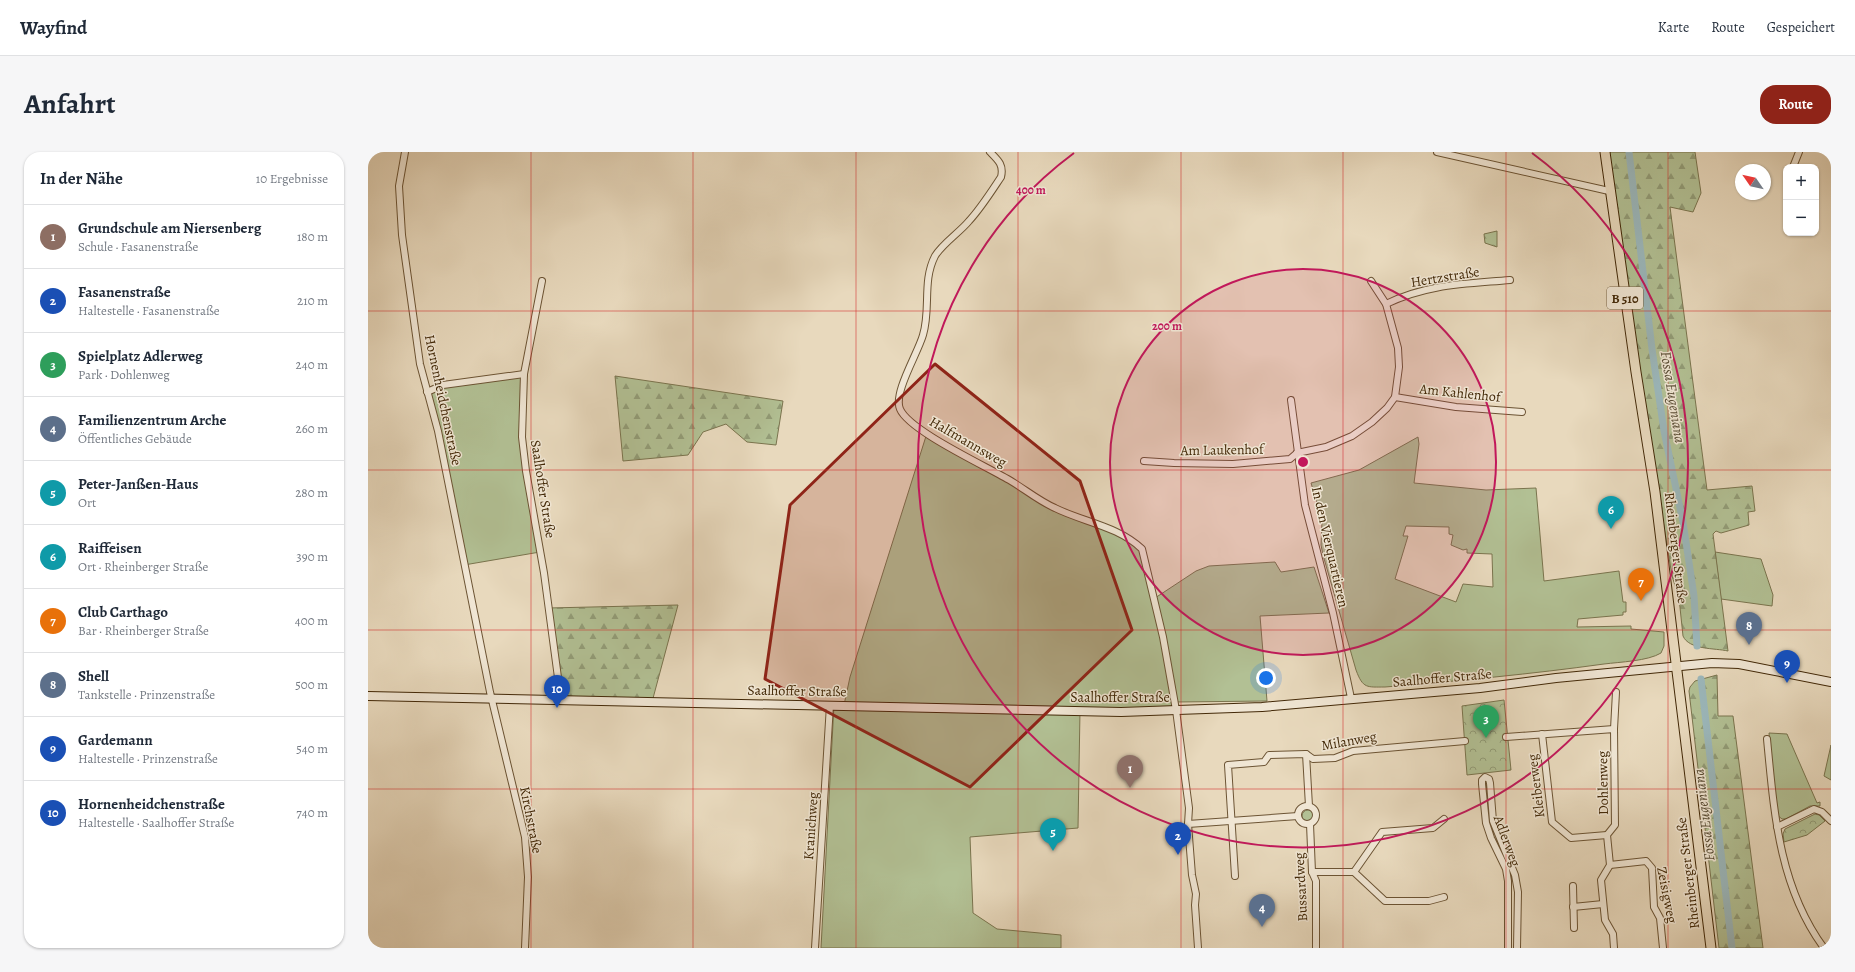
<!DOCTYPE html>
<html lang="de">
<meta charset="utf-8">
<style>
:root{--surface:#fff;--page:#f6f6f7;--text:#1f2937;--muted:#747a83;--line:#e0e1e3;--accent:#8f2418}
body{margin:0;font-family:Alegreya,serif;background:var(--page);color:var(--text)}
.controls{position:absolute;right:12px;top:12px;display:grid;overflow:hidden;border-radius:8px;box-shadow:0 1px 3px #0004}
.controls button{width:36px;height:36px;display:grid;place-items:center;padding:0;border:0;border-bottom:1px solid var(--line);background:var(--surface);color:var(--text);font:20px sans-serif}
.compass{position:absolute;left:1367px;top:12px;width:36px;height:36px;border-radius:50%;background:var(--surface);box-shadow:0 1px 3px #0004;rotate:304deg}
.you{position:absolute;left:898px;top:526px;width:14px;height:14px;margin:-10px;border:3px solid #fff;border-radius:50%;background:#1a73e8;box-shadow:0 0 0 6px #1a73e833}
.badge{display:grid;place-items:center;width:26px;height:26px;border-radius:50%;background:var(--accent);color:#fff;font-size:13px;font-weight:700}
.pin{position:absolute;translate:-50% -33px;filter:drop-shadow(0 1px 2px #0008)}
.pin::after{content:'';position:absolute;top:21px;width:14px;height:12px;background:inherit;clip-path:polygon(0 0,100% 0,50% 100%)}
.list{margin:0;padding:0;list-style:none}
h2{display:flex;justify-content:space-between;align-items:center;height:52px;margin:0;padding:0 16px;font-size:17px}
h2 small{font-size:13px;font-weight:400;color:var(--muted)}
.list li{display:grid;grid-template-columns:26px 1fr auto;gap:12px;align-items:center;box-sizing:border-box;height:64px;padding:0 16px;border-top:1px solid var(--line)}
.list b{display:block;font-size:15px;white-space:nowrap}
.list p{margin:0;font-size:13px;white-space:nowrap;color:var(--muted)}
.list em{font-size:13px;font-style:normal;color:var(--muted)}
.map{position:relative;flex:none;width:1463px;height:796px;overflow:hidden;border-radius:16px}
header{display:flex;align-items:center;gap:24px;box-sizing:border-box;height:56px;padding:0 20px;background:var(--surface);border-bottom:1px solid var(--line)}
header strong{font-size:19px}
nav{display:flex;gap:22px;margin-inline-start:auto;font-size:14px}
.intro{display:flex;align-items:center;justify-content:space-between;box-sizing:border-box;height:96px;padding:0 24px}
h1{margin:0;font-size:28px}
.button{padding:10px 18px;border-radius:16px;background:var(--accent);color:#fff;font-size:14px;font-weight:700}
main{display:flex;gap:24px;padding:0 24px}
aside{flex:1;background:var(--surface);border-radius:16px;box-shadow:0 1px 3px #0004}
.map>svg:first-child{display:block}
.green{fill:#b2c094;stroke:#7a744e;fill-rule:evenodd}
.forest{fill:url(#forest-firs);stroke:#7a744e}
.park{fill:url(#park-crowns);stroke:#7a744e}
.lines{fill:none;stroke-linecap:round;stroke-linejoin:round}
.canal{stroke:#9bb7bb;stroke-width:7}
.street-casing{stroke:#6c5434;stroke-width:8}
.secondary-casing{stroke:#422807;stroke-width:10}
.primary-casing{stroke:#422807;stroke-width:11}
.street{stroke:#f0e6d4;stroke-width:6}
.secondary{stroke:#f0e6d4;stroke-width:8}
.primary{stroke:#e8d9bd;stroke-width:9}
.marked{fill:#8f2418;fill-opacity:0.2;stroke:#8f2418;stroke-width:3;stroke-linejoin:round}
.grid{fill:none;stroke:#d62828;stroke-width:1;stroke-opacity:0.55}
.ring{fill:none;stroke:#c2185b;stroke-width:2}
.labels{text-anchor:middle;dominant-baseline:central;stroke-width:3;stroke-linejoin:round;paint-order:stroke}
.shield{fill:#f0e6d4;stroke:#766144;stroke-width:1}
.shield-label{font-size:13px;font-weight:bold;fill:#422807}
.street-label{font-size:14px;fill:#422807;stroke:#f0e6d4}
.water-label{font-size:15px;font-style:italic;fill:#584c34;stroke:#f0e6d4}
.centre{fill:#c2185b;stroke:#f0e6d4;stroke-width:2}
.ring-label{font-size:12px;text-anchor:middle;font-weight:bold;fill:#c2185b;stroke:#f0e6d4;stroke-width:3;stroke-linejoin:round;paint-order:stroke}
</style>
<header>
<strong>Wayfind</strong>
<nav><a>Karte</a><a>Route</a><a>Gespeichert</a></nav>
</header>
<div class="intro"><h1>Anfahrt</h1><a class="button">Route</a></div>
<main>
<aside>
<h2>In der Nähe<small>10 Ergebnisse</small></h2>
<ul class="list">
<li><span class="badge" style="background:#8d6e63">1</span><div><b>Grundschule am Niersenberg</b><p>Schule · Fasanenstraße</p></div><em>180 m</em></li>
<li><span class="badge" style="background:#1a4fb4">2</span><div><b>Fasanenstraße</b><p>Haltestelle · Fasanenstraße</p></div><em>210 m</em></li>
<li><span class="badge" style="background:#2e9e5b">3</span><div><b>Spielplatz Adlerweg</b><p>Park · Dohlenweg</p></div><em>240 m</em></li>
<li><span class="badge" style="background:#5c6f8a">4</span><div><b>Familienzentrum Arche</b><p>Öffentliches Gebäude</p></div><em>260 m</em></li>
<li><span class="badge" style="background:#0f9aa8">5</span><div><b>Peter-Janßen-Haus</b><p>Ort</p></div><em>280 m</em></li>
<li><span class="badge" style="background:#0f9aa8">6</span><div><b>Raiffeisen</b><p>Ort · Rheinberger Straße</p></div><em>390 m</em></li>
<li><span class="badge" style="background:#e8710a">7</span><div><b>Club Carthago</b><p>Bar · Rheinberger Straße</p></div><em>400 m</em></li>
<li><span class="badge" style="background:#5c6f8a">8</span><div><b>Shell</b><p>Tankstelle · Prinzenstraße</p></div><em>500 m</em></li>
<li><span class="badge" style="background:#1a4fb4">9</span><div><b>Gardemann</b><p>Haltestelle · Prinzenstraße</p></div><em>540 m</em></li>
<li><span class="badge" style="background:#1a4fb4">10</span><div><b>Hornenheidchenstraße</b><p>Haltestelle · Saalhoffer Straße</p></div><em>740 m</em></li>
</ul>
</aside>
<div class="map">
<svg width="1463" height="796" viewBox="0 0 1463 796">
<defs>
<pattern id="forest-firs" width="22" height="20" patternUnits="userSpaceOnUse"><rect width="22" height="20" fill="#b2c094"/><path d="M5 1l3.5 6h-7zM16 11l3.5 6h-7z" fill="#929c77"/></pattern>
<pattern id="park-crowns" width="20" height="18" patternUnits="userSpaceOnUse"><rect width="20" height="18" fill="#b2c094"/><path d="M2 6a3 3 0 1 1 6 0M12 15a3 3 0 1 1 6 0" fill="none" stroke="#929c77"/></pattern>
</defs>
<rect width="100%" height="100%" fill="#e8d9bd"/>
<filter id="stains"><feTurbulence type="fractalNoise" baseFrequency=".005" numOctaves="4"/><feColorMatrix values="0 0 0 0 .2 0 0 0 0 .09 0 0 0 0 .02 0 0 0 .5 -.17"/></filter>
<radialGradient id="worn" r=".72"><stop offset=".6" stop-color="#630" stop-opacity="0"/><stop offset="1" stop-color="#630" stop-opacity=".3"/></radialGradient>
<g class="green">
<path d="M156 222 154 285 172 400 96 413 59 240 75 233Z"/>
<path d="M559 281 687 357 739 375 777 399 787 446 828 419 841 414 907 410 913 420 946 415 961 461 892 464 899 549 808 550V558L712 559 710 676 602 685 605 761 629 777 693 783V796H453L466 553H476L482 525Z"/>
<path d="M1050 285 1051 292 1046 331 1118 338 1168 336 1176 429 1251 419 1255 450H1258V460H1255V463L1210 467 1209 475 1263 474V477L1296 480V494L1293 501C1280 509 1252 510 1236 512 1164 522 1090 529 1017 535 999 535 995 537 988 518L955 403 953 393 954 368 943 331 991 318ZM1038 374 1081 375V382L1085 383 1083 393 1095 398 1099 397V401L1124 402 1125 435 1095 432 1088 450 1027 427 1040 384H1035Z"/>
<path d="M1347 400 1393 407 1405 443 1404 454 1353 447Z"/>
<path d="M1401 581 1419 582 1449 651 1452 650V654H1442L1418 667H1414L1409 663Z"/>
<path d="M1463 593V628L1456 624Z"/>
<circle cx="940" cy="664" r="6"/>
</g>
<g class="forest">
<path d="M1241 0H1327L1333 41 1325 60 1302 55 1339 338 1384 334 1387 359 1380 360 1381 373 1353 381 1348 379 1345 382 1360 499C1347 496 1321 498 1315 484L1311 446 1304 424 1279 269Z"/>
<path d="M247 224 415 249 408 293 379 290 358 272 335 280 320 303 255 309Z"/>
<path d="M310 453 284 550 193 548 180 456Z"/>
<path d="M1349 523 1350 564H1365L1395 796H1351L1321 539 1322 535 1327 529Z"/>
</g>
<g class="park">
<path d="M1129 79V95L1117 91 1116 82Z"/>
<path d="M1136 548 1143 618 1099 623 1094 554Z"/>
<path d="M1447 662 1451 663 1457 669 1439 683 1416 690 1415 682 1417 677Z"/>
</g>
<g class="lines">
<g class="canal">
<path d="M1261 0 1284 197 1296 279 1315 370 1326 444 1329 494"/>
<path d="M1333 527 1364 796"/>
</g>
<g class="street-casing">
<g id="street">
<path d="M37 0 31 34 34 83 52 212 70 279 122 540 157 685 160 725 157 796"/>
<path d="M622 0C630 8 636 13 633 25 623 40 613 56 601 69 592 80 574 92 567 104 554 129 563 157 555 183 550 201 525 241 532 257 541 279 620 315 643 329 658 338 671 349 687 356 715 370 750 374 774 397L795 485 808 558 821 656 820 672 824 723 828 742 827 753 830 796"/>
<path d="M1069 0 1241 39"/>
<path d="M1425 15 1431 0"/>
<path d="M174 129 156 222 154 285 158 319 176 421 193 548"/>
<path d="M1018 152C1059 132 1097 132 1142 128"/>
<path d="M59 240 75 233 156 222"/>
<path d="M1027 245 1088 255 1154 260"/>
<path d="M923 248 937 353 965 461 983 546"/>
<path d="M929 301 958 295 984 284 1004 270 1019 256 1027 245 1031 215 1030 196 1018 152 1003 129"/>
<path d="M776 309 806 311 865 312 922 307 929 301"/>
<path d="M1246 577 1248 540"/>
<path d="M1174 582 1184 670 1203 686 1239 683"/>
<path d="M1138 585 1246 577 1247 673 1239 683 1242 713 1233 728 1237 768 1245 782 1246 796"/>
<path d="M1399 587C1406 660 1411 735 1456 796"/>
<path d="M938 602 941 654"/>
<circle cx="939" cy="663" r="9"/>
<path d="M820 672 930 664"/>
<path d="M942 672 944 720 948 729V796"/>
<path d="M1409 675 1446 657 1454 660 1463 669"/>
<path d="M1242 713 1278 709 1284 716 1286 755 1292 766 1295 796"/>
<path d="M944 720H986L1014 680 1065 676 1076 667"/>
<path d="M986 720 1017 749H1061L1076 745"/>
<path d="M867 724 860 613 896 610 901 603 938 602 945 607 967 606 985 599 1097 589"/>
<path d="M1205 734 1206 776"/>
<path d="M1205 755 1235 752"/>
<path d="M447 796 462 553"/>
<path d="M1140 796V729L1138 717 1123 686 1118 671 1114 632V628L1117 625 1121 627 1122 631 1125 669 1147 723 1150 740 1149 796"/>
</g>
</g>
<g class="secondary-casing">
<path id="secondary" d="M0 544 753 560 894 555 1112 536 1188 526 1344 511 1371 512 1463 530"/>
</g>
<g class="primary-casing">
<path id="primary" d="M1237 0 1268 220 1287 340 1343 796"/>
</g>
<use href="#street" class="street"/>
<use href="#secondary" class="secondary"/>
<use href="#primary" class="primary"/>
</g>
<path class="marked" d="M567 212 712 329 764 478 602 635 397 527 422 353Z"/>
<path class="grid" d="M163 0V796M325 0V796M488 0V796M650 0V796M813 0V796M975 0V796M1138 0V796M1300 0V796M0 159H1463M0 318H1463M0 478H1463M0 637H1463"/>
<circle cx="935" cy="310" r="193" fill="#c2185b" fill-opacity=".12"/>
<g class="ring">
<circle cx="935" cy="310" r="193"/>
<path d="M1164 1A385 385 0 1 1 706 1"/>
</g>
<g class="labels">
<rect class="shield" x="1239" y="135" width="36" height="22" rx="3"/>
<g class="shield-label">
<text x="1257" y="146">B 510</text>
</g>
<g class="street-label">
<text transform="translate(1077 125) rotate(-9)">Hertzstraße</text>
<text transform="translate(1092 241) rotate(6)">Am Kahlenhof</text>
<text transform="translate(75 248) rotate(78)">Hornenheidchenstraße</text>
<text transform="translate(600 290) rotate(30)">Halfmannsweg</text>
<text transform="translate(854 298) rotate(-1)">Am Laukenhof</text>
<text transform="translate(175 337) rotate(81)">Saalhoffer Straße</text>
<text transform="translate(962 395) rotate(77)">In den Vierquartieren</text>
<text transform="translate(1308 396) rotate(83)">Rheinberger Straße</text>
<text transform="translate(1074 526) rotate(-5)">Saalhoffer Straße</text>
<text transform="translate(429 539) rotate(1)">Saalhoffer Straße</text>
<text x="752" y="545">Saalhoffer Straße</text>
<text transform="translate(981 589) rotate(-10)">Milanweg</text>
<text transform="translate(1235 631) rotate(-91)">Dohlenweg</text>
<text transform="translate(1168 634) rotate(-97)">Kleiberweg</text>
<text transform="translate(163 668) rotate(79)">Kirchstraße</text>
<text transform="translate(443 674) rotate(-86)">Kranichweg</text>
<text transform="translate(1139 689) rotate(70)">Adlerweg</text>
<text transform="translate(1320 721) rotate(-97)">Rheinberger Straße</text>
<text transform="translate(933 735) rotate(-93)">Bussardweg</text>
<text transform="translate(1299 743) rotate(79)">Zeisigweg</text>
</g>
<g class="water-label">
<text transform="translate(1305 245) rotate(81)">Fossa Eugeniana</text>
<text transform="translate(1336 663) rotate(-97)">Fossa Eugeniana</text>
</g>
</g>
<circle cx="935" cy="310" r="6" class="centre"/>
<g class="ring-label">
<text x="663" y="42">400 m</text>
<text x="799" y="178">200 m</text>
</g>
<rect width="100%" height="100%" filter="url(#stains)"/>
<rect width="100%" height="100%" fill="url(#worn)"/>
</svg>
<div class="controls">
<button>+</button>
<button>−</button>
</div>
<svg class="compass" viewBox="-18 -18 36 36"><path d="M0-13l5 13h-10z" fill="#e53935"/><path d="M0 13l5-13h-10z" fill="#747a83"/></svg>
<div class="you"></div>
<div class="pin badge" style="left:762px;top:636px;background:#8d6e63">1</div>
<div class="pin badge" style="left:810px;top:703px;background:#1a4fb4">2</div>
<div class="pin badge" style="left:1118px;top:586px;background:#2e9e5b">3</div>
<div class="pin badge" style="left:894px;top:775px;background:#5c6f8a">4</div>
<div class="pin badge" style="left:685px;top:699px;background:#0f9aa8">5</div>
<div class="pin badge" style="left:1243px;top:377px;background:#0f9aa8">6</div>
<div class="pin badge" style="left:1273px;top:449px;background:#e8710a">7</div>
<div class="pin badge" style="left:1381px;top:493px;background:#5c6f8a">8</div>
<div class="pin badge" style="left:1419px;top:531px;background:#1a4fb4">9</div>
<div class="pin badge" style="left:189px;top:556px;background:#1a4fb4">10</div>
</div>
</main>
